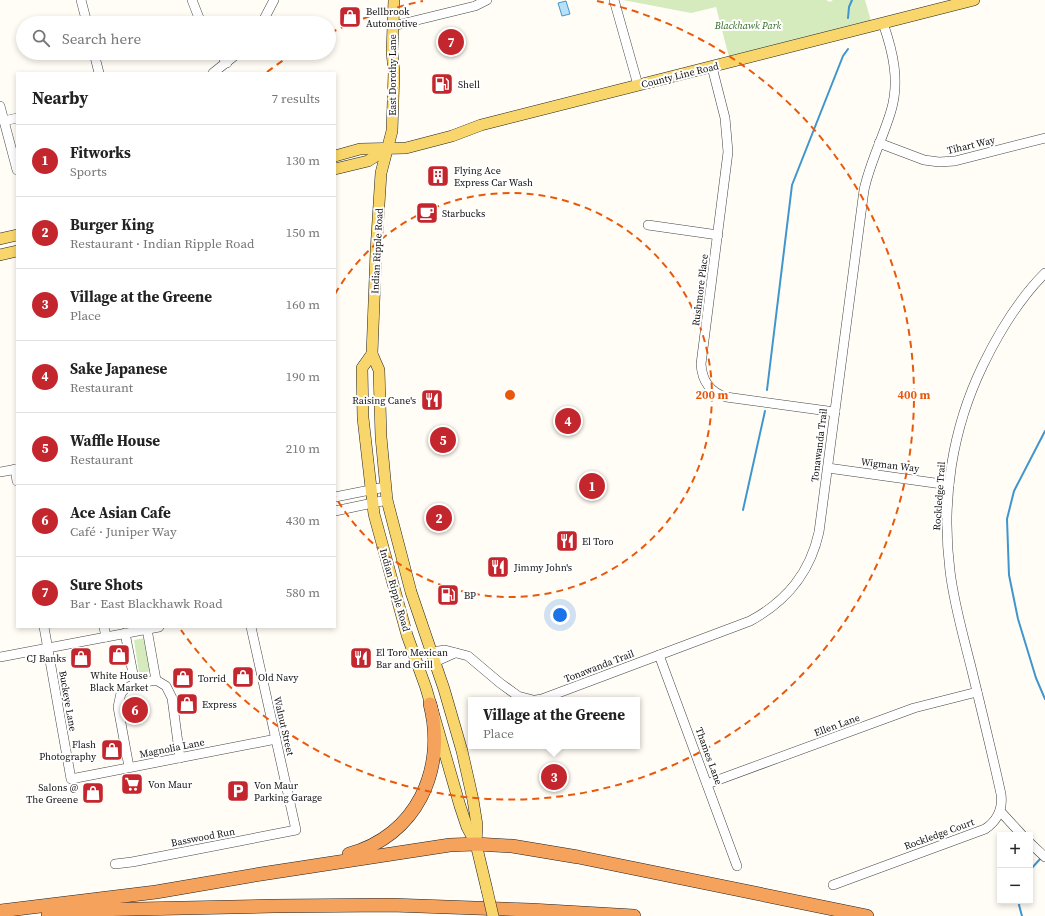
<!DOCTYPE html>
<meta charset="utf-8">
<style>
:root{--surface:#fff;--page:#f2f2f2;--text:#222;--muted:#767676;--line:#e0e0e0;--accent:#c4262e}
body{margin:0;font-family:"Source Serif 4",serif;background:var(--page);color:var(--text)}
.controls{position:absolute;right:12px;bottom:12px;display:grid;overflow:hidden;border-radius:0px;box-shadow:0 2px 6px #0003}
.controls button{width:36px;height:36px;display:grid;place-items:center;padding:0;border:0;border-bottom:1px solid var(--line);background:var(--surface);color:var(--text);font:20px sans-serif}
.you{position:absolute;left:560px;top:615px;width:14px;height:14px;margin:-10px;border:3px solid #fff;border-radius:50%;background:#1a73e8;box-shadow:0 0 0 6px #1a73e833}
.badge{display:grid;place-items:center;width:26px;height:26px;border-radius:50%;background:var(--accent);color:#fff;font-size:13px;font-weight:700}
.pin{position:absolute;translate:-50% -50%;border:2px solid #fff;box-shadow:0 1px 4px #0006}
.popup{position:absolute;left:468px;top:697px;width:172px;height:52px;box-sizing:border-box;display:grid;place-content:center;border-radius:0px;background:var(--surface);filter:drop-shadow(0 1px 3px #0005);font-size:13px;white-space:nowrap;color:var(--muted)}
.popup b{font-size:15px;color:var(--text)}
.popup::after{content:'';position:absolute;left:50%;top:100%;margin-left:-8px;border:8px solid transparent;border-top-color:var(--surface)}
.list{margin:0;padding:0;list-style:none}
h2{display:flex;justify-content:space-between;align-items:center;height:52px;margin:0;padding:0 16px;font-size:17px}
h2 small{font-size:13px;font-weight:400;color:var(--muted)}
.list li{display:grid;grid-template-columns:26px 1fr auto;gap:12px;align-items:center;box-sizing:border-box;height:72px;padding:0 16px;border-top:1px solid var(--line)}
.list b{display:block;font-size:15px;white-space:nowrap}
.list p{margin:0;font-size:13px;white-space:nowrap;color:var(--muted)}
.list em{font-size:13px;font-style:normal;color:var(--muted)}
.icon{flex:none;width:22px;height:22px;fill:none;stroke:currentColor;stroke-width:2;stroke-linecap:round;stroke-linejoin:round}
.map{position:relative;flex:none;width:1045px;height:916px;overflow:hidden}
.search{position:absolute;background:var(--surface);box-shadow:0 2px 6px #0003;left:16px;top:16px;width:320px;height:44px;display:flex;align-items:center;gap:10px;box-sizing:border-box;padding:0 14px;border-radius:22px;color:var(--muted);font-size:15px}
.panel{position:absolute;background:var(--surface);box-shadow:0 2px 6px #0003;left:16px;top:72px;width:320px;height:556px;border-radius:0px}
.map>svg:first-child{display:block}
.green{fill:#d5ebbd}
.water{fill:#b9e0f7;stroke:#3f96cf}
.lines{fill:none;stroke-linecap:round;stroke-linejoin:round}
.stream{stroke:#3f96cf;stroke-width:2}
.minor-casing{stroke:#444;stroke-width:10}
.major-casing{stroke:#222;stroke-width:12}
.highway-casing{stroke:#222;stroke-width:14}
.minor{stroke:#fff;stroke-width:9}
.major{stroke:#f9d66b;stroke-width:11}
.highway{stroke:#f5a25d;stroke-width:13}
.major-bridge-casing{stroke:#222;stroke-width:12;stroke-linecap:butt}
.major-bridge{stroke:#f9d66b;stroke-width:11}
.ring{fill:none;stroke:#e8590c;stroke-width:2;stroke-dasharray:7 5}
.labels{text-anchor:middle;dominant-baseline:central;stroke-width:4;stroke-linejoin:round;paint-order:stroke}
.poi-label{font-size:10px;fill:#111;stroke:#fff;text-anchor:start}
.park-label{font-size:10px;font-style:italic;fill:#2f6b1f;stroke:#fff}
.street-label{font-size:10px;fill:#111;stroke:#fff}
.centre{fill:#e8590c;stroke:#fff;stroke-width:2}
.ring-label{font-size:12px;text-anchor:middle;font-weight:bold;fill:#e8590c;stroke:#fff;stroke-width:4;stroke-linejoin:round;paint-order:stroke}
</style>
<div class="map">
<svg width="1045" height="916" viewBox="0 0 1045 916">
<rect width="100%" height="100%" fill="#fffdf5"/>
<g class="green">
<path d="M623 0H826L830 2 833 0H865L871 21 729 57 716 7 691 13Z"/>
<path d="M145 638 151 671 139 673 134 640Z"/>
</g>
<path class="water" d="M566 1 570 14 562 16 558 3Z"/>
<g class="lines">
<g class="stream">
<path d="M848 18 849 7 852 0"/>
<path d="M767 390 792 185 843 56 848 49"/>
<path d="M1045 431 1014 491 1007 519 1009 575 1018 619 1036 678 1045 699"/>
<path d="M743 510 765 411"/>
<path d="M1030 870 1041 858"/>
<path d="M1020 901 1019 905 1022 916"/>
</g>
<g class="minor-casing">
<g id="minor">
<path d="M81 0 87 23"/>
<path d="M192 0 201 23"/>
<path d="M614 0 638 85"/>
<path d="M262 23 274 0"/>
<path d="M393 26 475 6 487 0"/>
<path d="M94 53 99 73"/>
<path d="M220 53 227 63"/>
<path d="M712 67 725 118 728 152 701 364C702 380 709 392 726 397L835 412"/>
<path d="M213 73 238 53"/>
<path d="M0 106 17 170"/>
<path d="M4 121 17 118"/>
<path d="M879 143 924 160 939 162 955 161 1045 138"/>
<path d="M648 225 718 235"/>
<path d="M828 468 949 485"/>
<path d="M15 469 17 481"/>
<path d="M0 472 17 469"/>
<path d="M335 497 385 487"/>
<path d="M335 511 387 500"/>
<path d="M44 627 71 779 276 739"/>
<path d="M104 627 106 637"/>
<path d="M147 629 156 680"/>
<path d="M125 633 135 684"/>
<path d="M432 652 445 650 468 656 500 683 518 696 533 700"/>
<path d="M659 655 737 866"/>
<path d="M0 657 159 627"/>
<path d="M435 662 455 653"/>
<path d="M536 700 542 699 750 621C787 601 810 573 819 532L864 190C870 162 883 138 891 111 900 81 893 52 883 23"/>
<path d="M129 767 118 707 121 693 126 688 135 684 156 680 166 686 172 698 180 758"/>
<path d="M707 784 914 708 977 692"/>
<path d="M1000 811 1022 835"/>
<path d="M1030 843 1045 857"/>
<path d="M115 864 132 862 296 830 251 627"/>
<path d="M833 885 985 829C997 821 1003 809 1001 794 992 753 982 712 972 671 964 638 954 605 950 571 941 500 952 429 983 365 999 332 1019 299 1045 273"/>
</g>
</g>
<g class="major-casing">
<g id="major">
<path d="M394 0 392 52 394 72 392 131 381 173 376 251 372 354 379 370 381 437 387 500 411 592 444 689 462 751 473 800 477 825 476 844"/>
<path d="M335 156 360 149 406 148 452 136 481 125 974 0"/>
<path d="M335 169 368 161 387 149"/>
<path d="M0 239 17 235"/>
<path d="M0 255 17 251"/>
<path d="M372 354 362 368 363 418 374 514 407 635 426 688 460 806 467 827 476 844 487 890"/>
</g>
</g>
<g class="highway-casing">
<g id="highway">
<path d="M349 854C416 836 447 770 430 704"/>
<path d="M0 911 156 892 261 874 450 845 476 844 512 846 578 857 867 916"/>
<path d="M48 914 89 910 274 906 391 905 531 910 634 916"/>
</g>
</g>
<use href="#minor" class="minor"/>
<use href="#major" class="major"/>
<use href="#highway" class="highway"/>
<g class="major-bridge-casing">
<path id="major-bridge" d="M487 890 493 916"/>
</g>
<use href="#major-bridge" class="major-bridge"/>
</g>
<g class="ring">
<path d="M335 294A202 202 0 1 1 335 496"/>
<path d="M267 72A404 404 0 0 1 293 54M330 33A404 404 0 0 1 423 1M597 1A404 404 0 1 1 181 630"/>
</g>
<defs>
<g id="shop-square" transform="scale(1.15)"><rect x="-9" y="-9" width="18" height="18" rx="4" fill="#c4262e" stroke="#fff"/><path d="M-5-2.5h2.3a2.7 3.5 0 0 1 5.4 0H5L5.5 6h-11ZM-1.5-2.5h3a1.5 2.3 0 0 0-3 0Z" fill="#fff"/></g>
<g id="fuel-square" transform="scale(1.15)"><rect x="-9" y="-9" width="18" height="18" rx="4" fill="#c4262e" stroke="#fff"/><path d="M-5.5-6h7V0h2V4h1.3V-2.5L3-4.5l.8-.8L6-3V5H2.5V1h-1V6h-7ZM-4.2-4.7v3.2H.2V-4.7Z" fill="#fff"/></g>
<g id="building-square" transform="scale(1.15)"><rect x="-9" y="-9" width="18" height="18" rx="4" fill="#c4262e" stroke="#fff"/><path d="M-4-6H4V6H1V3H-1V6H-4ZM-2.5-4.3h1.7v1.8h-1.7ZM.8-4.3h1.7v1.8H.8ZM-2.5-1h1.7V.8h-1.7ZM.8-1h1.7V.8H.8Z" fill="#fff"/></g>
<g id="cafe-square" transform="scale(1.15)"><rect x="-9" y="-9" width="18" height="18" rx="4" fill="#c4262e" stroke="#fff"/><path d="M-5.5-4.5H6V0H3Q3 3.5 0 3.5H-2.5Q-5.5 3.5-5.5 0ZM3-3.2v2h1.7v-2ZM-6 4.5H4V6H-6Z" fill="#fff"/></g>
<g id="restaurant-square" transform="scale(1.15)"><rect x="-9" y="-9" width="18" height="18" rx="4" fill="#c4262e" stroke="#fff"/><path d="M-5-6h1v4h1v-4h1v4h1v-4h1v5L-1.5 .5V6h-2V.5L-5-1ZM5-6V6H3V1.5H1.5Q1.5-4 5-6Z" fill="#fff"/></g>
<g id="supermarket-square" transform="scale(1.15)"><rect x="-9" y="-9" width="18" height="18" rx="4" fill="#c4262e" stroke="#fff"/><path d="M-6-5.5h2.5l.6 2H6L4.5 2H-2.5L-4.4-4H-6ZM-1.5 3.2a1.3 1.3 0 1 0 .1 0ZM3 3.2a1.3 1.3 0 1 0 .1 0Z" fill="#fff"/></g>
<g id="parking-square" transform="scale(1.15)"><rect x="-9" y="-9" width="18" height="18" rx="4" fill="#c4262e" stroke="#fff"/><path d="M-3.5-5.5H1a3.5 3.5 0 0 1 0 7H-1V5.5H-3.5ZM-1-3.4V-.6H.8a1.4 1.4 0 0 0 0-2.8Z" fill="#fff"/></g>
</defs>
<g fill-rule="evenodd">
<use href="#shop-square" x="350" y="17"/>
<use href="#fuel-square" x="442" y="84"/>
<use href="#building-square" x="438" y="176"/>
<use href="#cafe-square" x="427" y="213"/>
<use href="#restaurant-square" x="432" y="400"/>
<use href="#restaurant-square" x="567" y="541"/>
<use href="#restaurant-square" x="498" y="567"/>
<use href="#fuel-square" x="448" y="595"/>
<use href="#shop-square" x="119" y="655"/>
<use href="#shop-square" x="81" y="658"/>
<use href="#restaurant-square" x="361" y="658"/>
<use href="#shop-square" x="243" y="677"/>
<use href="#shop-square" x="183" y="678"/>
<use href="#shop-square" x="187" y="704"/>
<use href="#shop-square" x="112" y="750"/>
<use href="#supermarket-square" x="132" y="784"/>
<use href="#parking-square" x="238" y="791"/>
<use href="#shop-square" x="93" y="793"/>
</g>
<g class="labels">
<g class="poi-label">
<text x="366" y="11">Bellbrook<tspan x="366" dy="12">Automotive</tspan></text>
<text x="458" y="84">Shell</text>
<text x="454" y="170">Flying Ace<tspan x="454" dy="12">Express Car Wash</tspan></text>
<text x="442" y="213">Starbucks</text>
<text x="416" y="400" text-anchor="end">Raising Cane's</text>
<text x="582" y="541">El Toro</text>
<text x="514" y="567">Jimmy John's</text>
<text x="464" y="595">BP</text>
<text x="376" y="652">El Toro Mexican<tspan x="376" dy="12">Bar and Grill</tspan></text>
<text x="66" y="658" text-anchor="end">CJ Banks</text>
<text x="119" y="675" text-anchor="middle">White House<tspan x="119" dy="12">Black Market</tspan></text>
<text x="258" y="677">Old Navy</text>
<text x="198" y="678">Torrid</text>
<text x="202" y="704">Express</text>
<text x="96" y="744" text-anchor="end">Flash<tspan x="96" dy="12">Photography</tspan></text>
<text x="148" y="784">Von Maur</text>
<text x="254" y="785">Von Maur<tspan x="254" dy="12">Parking Garage</tspan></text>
<text x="78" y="787" text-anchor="end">Salons @<tspan x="78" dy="12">The Greene</tspan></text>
</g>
<g class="park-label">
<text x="748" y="25">Blackhawk Park</text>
</g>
<g class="street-label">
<text transform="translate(392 75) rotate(-90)">East Dorothy Lane</text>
<text transform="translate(680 75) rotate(-14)">County Line Road</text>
<text transform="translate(971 145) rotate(-13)">Tihart Way</text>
<text transform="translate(377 251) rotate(-87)">Indian Ripple Road</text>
<text transform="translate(700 290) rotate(-83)">Rushmore Place</text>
<text transform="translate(819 445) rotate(-83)">Tonawanda Trail</text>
<text transform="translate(890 465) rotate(7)">Wigman Way</text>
<text transform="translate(939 496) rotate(-86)">Rockledge Trail</text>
<text transform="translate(395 590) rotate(74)">Indian Ripple Road</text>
<text transform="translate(599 666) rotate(-21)">Tonawanda Trail</text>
<text transform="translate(68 701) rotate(80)">Buckeye Lane</text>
<text transform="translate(837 725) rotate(-20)">Ellen Lane</text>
<text transform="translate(284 726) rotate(77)">Walnut Street</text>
<text transform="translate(172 748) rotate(-11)">Magnolia Lane</text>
<text transform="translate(709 756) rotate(70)">Thames Lane</text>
<text transform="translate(939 834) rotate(-20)">Rockledge Court</text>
<text transform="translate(203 837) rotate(-11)">Basswood Run</text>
</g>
</g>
<circle cx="510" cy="395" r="6" class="centre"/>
<g class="ring-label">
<text x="712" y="399">200 m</text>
<text x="914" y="399">400 m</text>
</g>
</svg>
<div class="controls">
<button>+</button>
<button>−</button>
</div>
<div class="you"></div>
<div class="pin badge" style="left:592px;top:486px">1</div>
<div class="pin badge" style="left:439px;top:518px">2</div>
<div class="pin badge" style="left:554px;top:777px">3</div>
<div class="popup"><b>Village at the Greene</b>Place</div>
<div class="pin badge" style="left:568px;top:421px">4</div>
<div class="pin badge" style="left:443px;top:440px">5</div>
<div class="pin badge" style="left:135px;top:710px">6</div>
<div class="pin badge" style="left:451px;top:42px">7</div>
<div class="search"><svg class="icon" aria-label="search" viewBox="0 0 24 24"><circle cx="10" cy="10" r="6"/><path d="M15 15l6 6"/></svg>Search here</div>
<section class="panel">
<h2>Nearby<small>7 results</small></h2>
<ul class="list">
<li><span class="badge">1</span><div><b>Fitworks</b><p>Sports</p></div><em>130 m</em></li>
<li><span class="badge">2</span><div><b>Burger King</b><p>Restaurant · Indian Ripple Road</p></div><em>150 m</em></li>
<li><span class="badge">3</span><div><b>Village at the Greene</b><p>Place</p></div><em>160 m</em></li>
<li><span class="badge">4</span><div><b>Sake Japanese</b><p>Restaurant</p></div><em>190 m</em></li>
<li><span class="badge">5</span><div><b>Waffle House</b><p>Restaurant</p></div><em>210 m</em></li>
<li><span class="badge">6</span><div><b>Ace Asian Cafe</b><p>Café · Juniper Way</p></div><em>430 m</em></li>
<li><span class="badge">7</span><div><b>Sure Shots</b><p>Bar · East Blackhawk Road</p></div><em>580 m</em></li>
</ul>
</section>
</div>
